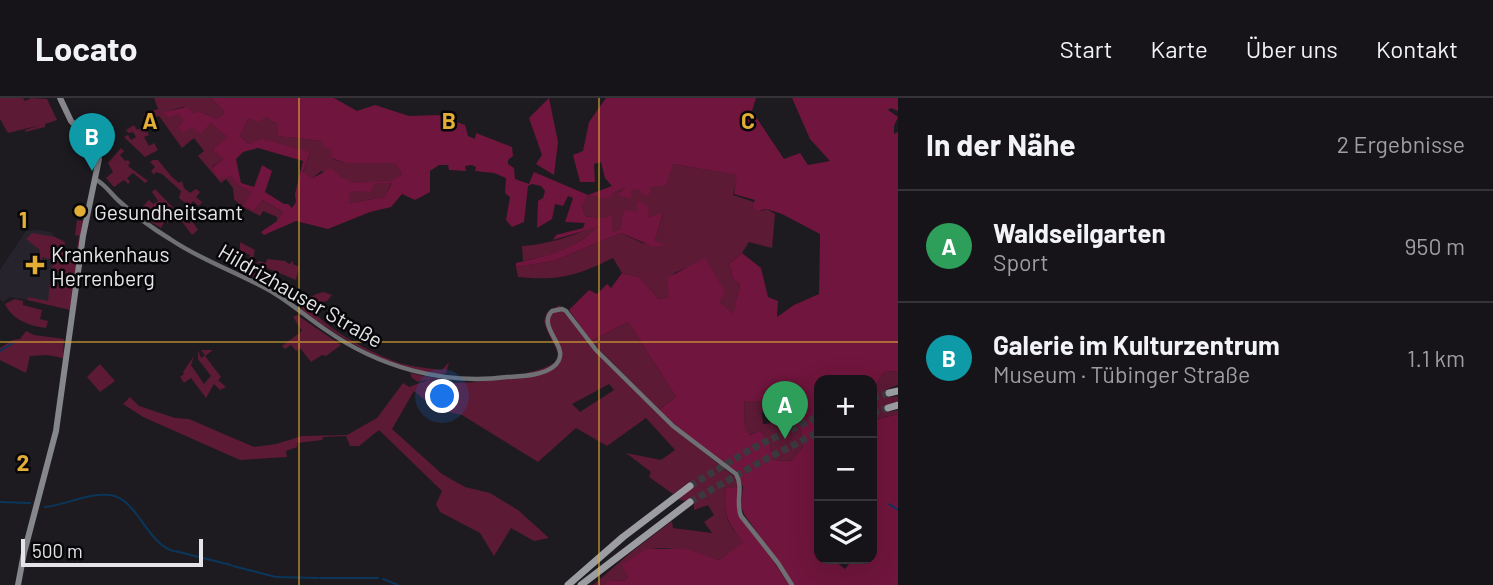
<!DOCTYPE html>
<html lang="de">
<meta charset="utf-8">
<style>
:root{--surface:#161418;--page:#1f1d21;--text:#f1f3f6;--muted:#9e9ea2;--line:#353337;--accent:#0f766e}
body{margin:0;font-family:Barlow,sans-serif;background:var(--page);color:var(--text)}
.controls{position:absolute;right:21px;bottom:21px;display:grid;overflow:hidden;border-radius:14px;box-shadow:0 7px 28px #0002}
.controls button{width:63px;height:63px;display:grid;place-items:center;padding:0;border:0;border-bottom:2px solid var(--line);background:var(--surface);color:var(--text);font:35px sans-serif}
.scale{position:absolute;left:21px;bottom:18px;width:182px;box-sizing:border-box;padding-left:7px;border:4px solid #e5e4e7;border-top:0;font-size:19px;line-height:24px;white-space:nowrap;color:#e5e4e7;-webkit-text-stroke:5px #070608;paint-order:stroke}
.you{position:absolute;left:443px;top:299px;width:24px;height:24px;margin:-18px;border:5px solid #fff;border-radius:50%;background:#1a73e8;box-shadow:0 0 0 10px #1a73e833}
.badge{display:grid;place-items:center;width:46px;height:46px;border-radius:50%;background:var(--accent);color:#fff;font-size:23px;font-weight:700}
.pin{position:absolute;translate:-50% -58px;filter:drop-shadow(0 2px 4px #0008)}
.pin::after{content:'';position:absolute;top:37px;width:24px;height:21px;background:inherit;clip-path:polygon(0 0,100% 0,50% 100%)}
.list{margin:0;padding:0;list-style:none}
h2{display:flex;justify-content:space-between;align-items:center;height:91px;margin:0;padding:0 28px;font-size:30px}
h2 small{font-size:23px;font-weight:400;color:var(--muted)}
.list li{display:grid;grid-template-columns:46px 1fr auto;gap:21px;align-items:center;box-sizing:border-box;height:112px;padding:0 28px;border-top:2px solid var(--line)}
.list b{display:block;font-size:26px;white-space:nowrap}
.list p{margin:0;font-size:23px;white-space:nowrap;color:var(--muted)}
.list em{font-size:23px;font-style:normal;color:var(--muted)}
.icon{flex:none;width:38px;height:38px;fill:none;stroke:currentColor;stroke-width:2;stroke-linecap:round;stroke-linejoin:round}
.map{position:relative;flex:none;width:898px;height:487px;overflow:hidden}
header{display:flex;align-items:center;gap:42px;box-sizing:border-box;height:98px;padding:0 35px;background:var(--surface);border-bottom:2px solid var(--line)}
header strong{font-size:33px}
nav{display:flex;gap:38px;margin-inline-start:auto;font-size:24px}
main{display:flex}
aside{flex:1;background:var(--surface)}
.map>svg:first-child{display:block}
.built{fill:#27232d}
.green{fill:#5c1a34;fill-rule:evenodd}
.forest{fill:#70153d;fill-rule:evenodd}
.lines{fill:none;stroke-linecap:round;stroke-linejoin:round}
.stream{stroke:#0b365a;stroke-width:2}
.motorway-tunnel{stroke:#3b393e;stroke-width:7;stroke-dasharray:7 3.5;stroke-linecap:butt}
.secondary{stroke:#6f7074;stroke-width:4.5}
.primary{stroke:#86878d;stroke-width:6}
.motorway{stroke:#9b9da3;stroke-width:7}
.grid{fill:none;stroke:#e3ae35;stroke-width:2;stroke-opacity:0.55}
.poi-dot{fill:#e3ae35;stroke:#070608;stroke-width:2.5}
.labels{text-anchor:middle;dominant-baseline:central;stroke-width:5;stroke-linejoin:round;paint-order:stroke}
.poi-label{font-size:21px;fill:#e5e4e7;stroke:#070608;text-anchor:start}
.street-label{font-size:21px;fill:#e5e4e7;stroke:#070608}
.grid-label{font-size:23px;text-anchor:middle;font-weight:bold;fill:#e3ae35;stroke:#070608;stroke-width:5;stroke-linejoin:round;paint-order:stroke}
</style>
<header>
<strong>Locato</strong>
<nav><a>Start</a><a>Karte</a><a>Über uns</a><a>Kontakt</a></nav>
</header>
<main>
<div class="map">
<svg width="898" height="487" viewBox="0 0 898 487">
<rect width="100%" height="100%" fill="#1d1b20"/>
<path class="built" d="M37 132 51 134 55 139 65 144 63 162 69 164 65 203 47 204 28 199 27 202 10 199 3 204 0 201V172L26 133Z"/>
<g class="green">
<path d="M0 0H23L25 3 31 0 47 1 57 22 45 26V29L25 34V32L41 27 8 35 0 21Z"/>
<path d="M154 0H211L225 14 218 21 198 13 194 15 183 9 163 14 178 16 185 22 178 29H193L210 25 229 39 212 52 223 61 212 69 231 77 238 87 251 94 245 108 254 113 263 102 283 114 277 123V119L263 113 260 118 241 108 234 101 233 90 226 81 221 85 198 58 204 53 194 40 182 50 159 18 144 23 146 20 144 16 158 11Z"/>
<path d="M266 19 277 26 279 38 322 43 332 51 333 61 345 65H395L402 76 392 84 384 99 349 105V96L356 93C347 81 335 78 321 73L313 80 303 75 310 54 249 46 240 38 249 20Z"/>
<path d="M134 27 137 32 144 28 149 37 144 39 149 48 154 45 158 52 145 59 124 39 128 37 131 42 136 39 133 34 129 35 126 32Z"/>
<path d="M121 50 124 53 120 57 125 63 128 62 130 65 128 68 148 83 145 85 133 75 127 80 130 84 128 86 124 82 114 89 106 80 113 74 108 65Z"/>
<path d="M153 62H158L171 78 179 85 182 83 184 90 190 95 196 91 200 94 196 99 202 104 199 108 193 103 189 108 179 100 181 93 162 76 156 74 154 77 151 73 155 69 150 64Z"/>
<path d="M673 66 738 77 733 97 754 104 752 108 762 113 767 111 775 116 772 150 749 144 742 155 729 166 733 181 740 187 733 217 718 204 694 167 674 175 670 199 659 201 639 179 622 175 613 160C576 178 559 183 518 179L516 169 554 163 621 135 642 145 663 147 655 143 663 116 648 119 637 103V114L622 117 620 131 612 134 599 120 585 118 582 109 588 97 614 94 626 89 617 96 631 91 650 89Z"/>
<path d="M155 91 189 126 192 123 198 132 192 137 181 122 176 124 171 120 168 125 165 123 161 130 151 124 156 116 149 111 147 114 142 109 149 102 153 106 158 103 152 94Z"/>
<path d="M77 122 84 123 70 212 27 202 28 199 48 203 50 185 59 187 62 175 52 171 53 162 42 159 40 168 38 165 40 152 26 141 32 135 55 139 65 144 63 162 75 163 79 138 75 137Z"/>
<path d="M595 128 597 130C568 154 559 155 523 163L522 148C546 147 573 138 595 128Z"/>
<path d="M240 144 255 152 253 160 256 166 259 163 266 165 267 161 285 163 289 166 293 163V166L299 169 296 182 264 169 265 166 259 165 254 169 248 164 250 157 244 154 240 159 227 155 236 154 240 150Z"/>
<path d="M247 166 249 167 247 172 259 177 264 171 263 177 270 180 271 178V182L279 184 276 189 295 197 307 195 293 203 238 171 239 168 245 170Z"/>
<path d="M324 194 332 197 327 203 316 205 313 201 309 202 308 205C319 229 374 256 399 265 413 269 428 270 442 272L449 264 446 275C407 283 332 235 301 211 306 201 313 196 324 194Z"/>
<path d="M15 201 23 203V207L42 212 40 221 48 223 46 230C30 228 12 222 5 206Z"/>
<path d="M560 207 561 213 569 218 588 244 673 330 735 379 739 389 726 390C723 416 726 425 744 444L719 462C700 456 652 441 637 458 631 464 630 476 625 483L610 482 603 487H593L630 455 672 423 673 430 712 435 704 424 714 417 708 407 694 412V406L691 400 684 403 678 401 693 388 689 384 673 396 649 379 651 374 626 355 661 362 675 352 646 320 607 348 576 330 538 364 462 317 436 311 414 293 392 331 442 376 465 389 490 395 518 412 549 440 534 443 511 430 494 458 480 435 440 414 436 406 442 393 379 332 359 348H350L346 338 323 339 322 342 297 345V349L286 353 287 359 240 362 143 319 123 306 130 299 139 308 175 320 189 321 254 349 276 346 302 338 347 337 377 320 403 285 409 289 428 282 453 285 483 284C467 283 432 279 418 284L412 280 410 275C449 285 488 284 528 278L527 275C579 262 552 255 544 223L547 214ZM609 286 614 292 580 314 572 306Z"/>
<path d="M297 217 341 247 326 258 322 257 311 264 300 250 296 253 291 247 285 251 282 248 302 233 293 219Z"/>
<path d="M628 224 676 299 659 312 591 243Z"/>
<path d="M26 233 34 237 64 241 63 260 47 257 30 258 26 275 0 262V250L13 242 20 241Z"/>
<path d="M198 252 201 260 205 257 201 252H213L205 258 221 279 218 282 226 289 220 292 214 286 206 300 191 280 184 285 180 279 184 276 183 274 194 258 191 267 204 286 211 278 198 261Z"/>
<path d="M100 266 115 283 100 294 87 279Z"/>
<path d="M898 273V287L887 291 890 299 898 298V304L885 308 888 314 898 312V316L877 321 872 312 877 285 884 274Z"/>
<path d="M744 303H766L767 313 762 314 763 326 787 323 800 331 803 349 791 363 773 362 769 343 760 333 749 337 745 331Z"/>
</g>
<g class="forest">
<path d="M211 0H334L357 13 375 7 409 18 438 17 465 27 468 38 475 41 476 35 512 49 513 58 508 62V66L514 70 515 81 529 86 534 74 588 97 612 88 605 80 601 64 594 66 595 84H580L573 57 583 53 589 24 606 0H756L752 13 784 61 800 55 808 67 830 63 810 41 792 0H898V13L891 10 888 12 898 19 894 28V36L898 34V273L884 274 877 285 872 310V282H819V461H832L845 471 853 461H872V312L878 321 898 316V487H794L744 416 741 408 743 389 737 374 687 338 659 312 676 299 628 224 591 243 569 212 589 192 597 196 607 186 611 190 622 175 639 179 659 201 669 199 667 180 705 160 725 194 719 204 733 216 740 187 733 181 729 166 742 155 761 170 768 199 778 203 777 219 794 207 819 196 820 136 782 116 767 111 757 113 752 108 755 102 734 96 737 77 673 66 666 87 650 89V95L647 99 640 94 641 91 631 92V100L616 97 625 90 614 94 609 101 588 97 582 109 585 118 599 120 612 118V134L620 131 622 117 626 112 637 114V102L648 109 649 119 663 115 655 143 665 147 654 149 621 135 554 163 516 169V165C548 157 572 154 597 129L553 142 556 137 583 130 585 125 565 124 573 100 568 98 563 108 555 106 552 121 537 130 538 103 543 100 545 93 541 88 532 86 528 88 524 124 512 129 506 122 510 99 505 95 506 80 494 75 475 73 476 69 472 67 465 68 466 73 449 72 448 67H439L430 73V94L415 102 402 96 391 109 370 114 328 131 296 123 264 137 261 134 277 123 283 114 263 102 254 113 244 108 251 94 238 87 231 78 219 81 212 70 223 61 212 52 228 39 210 25 201 36 192 29 183 35 178 29 184 22 178 16 169 19 162 14 187 9 194 15 198 13 218 21 225 14ZM266 19 277 26 278 38 322 43 324 49 332 52V60L345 65H395L402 76 392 83 351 85 348 81 342 80 331 70 313 80 303 74 310 54 262 41 249 46 240 38 249 20 258 24ZM258 50 303 63 295 96 296 104 292 110 288 106H284L265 94 272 73 262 67 254 89 241 85 236 61 243 54ZM374 85H392L384 99 349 105V96L356 93 371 94ZM744 303H769L770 325 787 323 800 331 803 349 791 363 773 362 769 343 760 333 750 337 745 331Z"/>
<path d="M549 0 558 44 554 77 536 66 542 57 529 20Z"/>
<path d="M736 389 738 390 737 411 790 487H603L609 482 625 483 628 478 622 467 645 451H687L719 462 743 444C727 423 723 418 726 390Z"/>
</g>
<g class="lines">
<g class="stream">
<path d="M0 253 13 245"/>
<path d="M0 404 30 405"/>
<path d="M889 406 898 412"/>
<path d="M45 409C66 407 87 395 109 397 137 399 146 445 173 453"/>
<path d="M175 453 231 467"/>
<path d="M233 468 276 479"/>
<path d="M277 479 318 480"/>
<path d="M320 480H378"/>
<path d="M383 481 398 487"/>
</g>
<g class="motorway-tunnel">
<path d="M872 300 889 295"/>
<path d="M872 315 888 310"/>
<path d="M690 388 751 351 819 318"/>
<path d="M690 404 762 363 819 334"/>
</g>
<path class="secondary" d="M95 81C105 86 111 96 119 103 134 117 152 130 170 141 202 163 240 175 274 195 292 206 308 220 326 232 379 269 442 287 507 279 521 278 541 278 553 269 576 251 535 231 552 213L562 211 566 213 596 252 673 328 736 376C744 390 735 404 741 418L778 465 792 487"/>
<path class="primary" d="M18 487 24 455 56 333 83 138 99 61 96 49 71 23 60 0"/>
<g class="motorway">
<path d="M889 295 898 293"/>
<path d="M888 310 898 307"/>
<path d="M568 487 623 439 690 388"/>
<path d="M581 487 690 404"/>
</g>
</g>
<path class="grid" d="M299 0V487M599 0V487M0 244H898"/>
<g class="poi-dot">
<circle cx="80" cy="113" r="7"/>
<path d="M31.5 156.5h7v7h7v7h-7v7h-7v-7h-7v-7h7z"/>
</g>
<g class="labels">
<g class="poi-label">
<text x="94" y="113">Gesundheitsamt</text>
<text x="51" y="155">Krankenhaus<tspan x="51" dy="24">Herrenberg</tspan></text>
</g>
<g class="street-label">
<text transform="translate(301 197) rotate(30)">Hildrizhauser Straße</text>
</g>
</g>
<g class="grid-label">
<text x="150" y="31">A</text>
<text x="449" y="31">B</text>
<text x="748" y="31">C</text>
<text x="23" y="130">1</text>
<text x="23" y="373">2</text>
</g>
</svg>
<div class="controls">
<button>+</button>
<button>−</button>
<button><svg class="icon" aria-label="layers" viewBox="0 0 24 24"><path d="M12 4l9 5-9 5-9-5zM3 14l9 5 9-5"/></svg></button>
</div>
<div class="scale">500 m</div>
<div class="you"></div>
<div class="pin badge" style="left:785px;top:341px;background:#2e9e5b">A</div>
<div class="pin badge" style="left:92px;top:73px;background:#0f9aa8">B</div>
</div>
<aside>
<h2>In der Nähe<small>2 Ergebnisse</small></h2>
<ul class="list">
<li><span class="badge" style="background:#2e9e5b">A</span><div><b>Waldseilgarten</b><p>Sport</p></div><em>950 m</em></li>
<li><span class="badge" style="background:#0f9aa8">B</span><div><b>Galerie im Kulturzentrum</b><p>Museum · Tübinger Straße</p></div><em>1.1 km</em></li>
</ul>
</aside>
</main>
